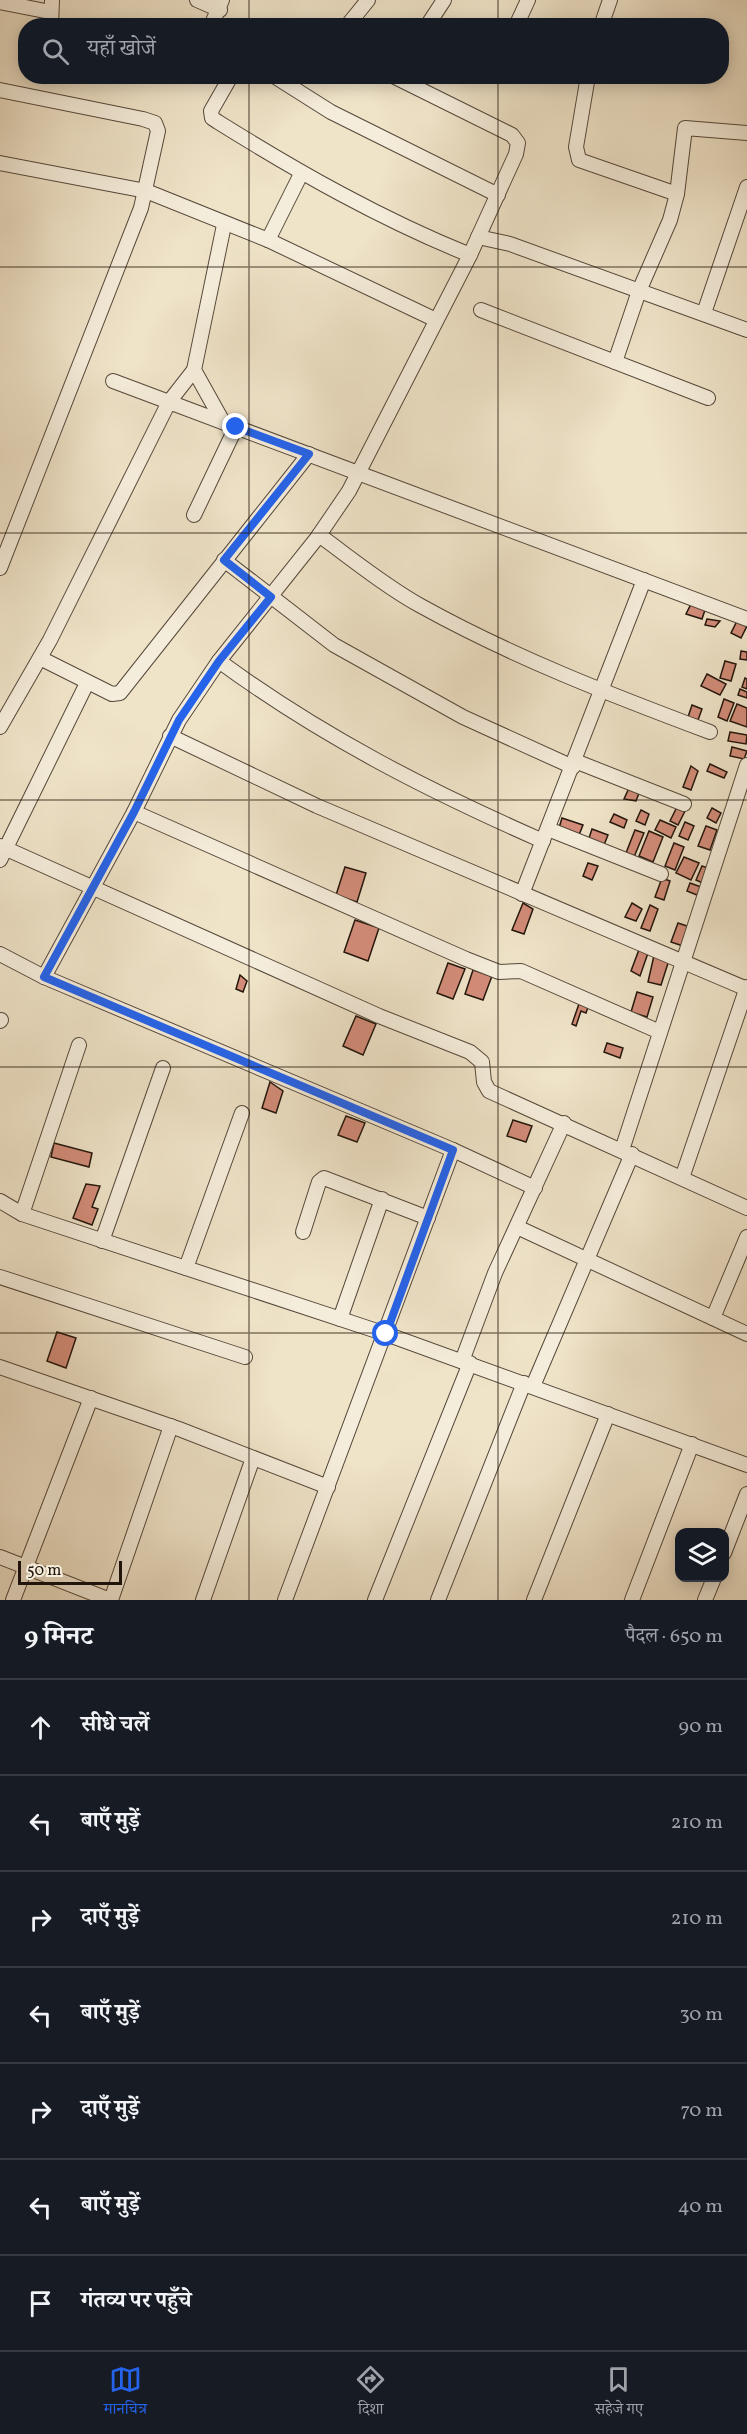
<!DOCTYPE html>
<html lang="hi">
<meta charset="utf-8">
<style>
:root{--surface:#171b24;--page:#242831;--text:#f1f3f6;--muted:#9ea1a6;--line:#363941;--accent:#2563eb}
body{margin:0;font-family:Vollkorn,"Noto Serif Devanagari",serif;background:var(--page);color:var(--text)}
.controls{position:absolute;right:18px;bottom:18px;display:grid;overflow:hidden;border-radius:12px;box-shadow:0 3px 15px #0003}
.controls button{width:54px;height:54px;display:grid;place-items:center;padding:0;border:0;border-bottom:2px solid var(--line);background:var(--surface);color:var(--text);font:30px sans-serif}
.scale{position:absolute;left:18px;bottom:15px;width:104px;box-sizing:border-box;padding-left:6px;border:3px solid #22150b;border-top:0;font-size:16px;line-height:21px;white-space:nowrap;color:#22150b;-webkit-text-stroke:4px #f5eddb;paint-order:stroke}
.stop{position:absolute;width:18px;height:18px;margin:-14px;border:4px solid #2563eb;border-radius:50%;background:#fff}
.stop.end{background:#2563eb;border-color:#fff;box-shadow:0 2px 6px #0008}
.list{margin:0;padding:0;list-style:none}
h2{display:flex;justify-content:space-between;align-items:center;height:78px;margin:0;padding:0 24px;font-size:26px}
h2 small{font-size:20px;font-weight:400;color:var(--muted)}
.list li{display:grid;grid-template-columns:39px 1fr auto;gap:18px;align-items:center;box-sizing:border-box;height:96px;padding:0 24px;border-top:2px solid var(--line)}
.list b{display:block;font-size:22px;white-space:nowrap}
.list em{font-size:20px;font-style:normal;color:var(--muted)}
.icon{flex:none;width:33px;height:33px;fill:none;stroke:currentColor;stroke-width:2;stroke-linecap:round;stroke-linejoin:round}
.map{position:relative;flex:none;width:747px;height:1600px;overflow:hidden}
.search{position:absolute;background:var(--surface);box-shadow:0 3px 15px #0003;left:18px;right:18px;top:18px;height:66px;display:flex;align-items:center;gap:15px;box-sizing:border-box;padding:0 21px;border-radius:24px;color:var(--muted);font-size:22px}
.sheet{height:750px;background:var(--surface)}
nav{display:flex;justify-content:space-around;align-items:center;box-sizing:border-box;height:84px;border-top:2px solid var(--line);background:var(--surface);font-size:16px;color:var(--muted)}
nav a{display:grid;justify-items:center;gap:3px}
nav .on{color:var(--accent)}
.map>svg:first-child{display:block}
.building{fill:#d38c79;stroke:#22150b;stroke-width:1.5}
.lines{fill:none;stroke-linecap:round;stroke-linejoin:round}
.minor-casing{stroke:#55483a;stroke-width:16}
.minor{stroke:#f5eddb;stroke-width:14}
.route{stroke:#2563eb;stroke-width:8}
.grid{fill:none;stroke:#22150b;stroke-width:1.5;stroke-opacity:0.55}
</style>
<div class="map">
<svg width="747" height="1600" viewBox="0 0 747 1600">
<rect width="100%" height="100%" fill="#efe3c8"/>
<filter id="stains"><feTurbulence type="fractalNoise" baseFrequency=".00333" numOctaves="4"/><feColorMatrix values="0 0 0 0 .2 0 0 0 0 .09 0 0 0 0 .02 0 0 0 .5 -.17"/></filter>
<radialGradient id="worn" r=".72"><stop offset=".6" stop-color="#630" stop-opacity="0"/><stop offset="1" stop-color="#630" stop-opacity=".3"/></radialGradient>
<g class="building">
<path d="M692 602 706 607 702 619 686 614Z"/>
<path d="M707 619 720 621 715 627 705 625Z"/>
<path d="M737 621 747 626 741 638 731 633Z"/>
<path d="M741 651 747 652V660L740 659Z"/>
<path d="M725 661 736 664 731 681 720 678Z"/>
<path d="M707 674 726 684 720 695 701 686Z"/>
<path d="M745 678 747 679V689L742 687Z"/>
<path d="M740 689 747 692V698L738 695Z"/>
<path d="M724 699 734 703 727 721 718 717Z"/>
<path d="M737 704 747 708V727L730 721Z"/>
<path d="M692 705 702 709 698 720 688 717Z"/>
<path d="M730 732 747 735 746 744 728 741Z"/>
<path d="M732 747 747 751 744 759 730 756Z"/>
<path d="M710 764 727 772 724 778 707 771Z"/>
<path d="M691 766 698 771 691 790 683 787Z"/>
<path d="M629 788 639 793 636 801 624 799Z"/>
<path d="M677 807 685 811 678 825 670 821Z"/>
<path d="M712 808 721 813 716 823 707 818Z"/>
<path d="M641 810 649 814 645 825 636 821Z"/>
<path d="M614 814 627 820 624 828 610 822Z"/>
<path d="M562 818 583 825 579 835 559 828Z"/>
<path d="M660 820 676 827 671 838 655 830Z"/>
<path d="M685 822 694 826 688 840 679 836Z"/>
<path d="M706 826 717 830 710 850 698 846Z"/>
<path d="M592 829 608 835 604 845 589 838Z"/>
<path d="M635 830 644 833 634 857 626 853Z"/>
<path d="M649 831 663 837 653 862 639 856Z"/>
<path d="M674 843 684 847 675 870 665 866Z"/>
<path d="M684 857 699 863 691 880 676 873Z"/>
<path d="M588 863 598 866 592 880 583 876Z"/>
<path d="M702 866 711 869 705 884 696 880Z"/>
<path d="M345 867 366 873 357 902 336 895Z"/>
<path d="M662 878 670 881 664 900 655 897Z"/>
<path d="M690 883 701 887 697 895 687 891Z"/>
<path d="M523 903 533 909 524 934 512 930Z"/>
<path d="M632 903 642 909 636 921 625 917Z"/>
<path d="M650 905 658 909 650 931 641 928Z"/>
<path d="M355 920 379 928 368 961 344 952Z"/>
<path d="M678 923 690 927 683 946 671 942Z"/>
<path d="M640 947 648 953 640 976 631 971Z"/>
<path d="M655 951 670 957 661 985 648 982Z"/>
<path d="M448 963 465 969 453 999 437 993Z"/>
<path d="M473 970 492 976 483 1000 465 994Z"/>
<path d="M240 975 247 981 243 992 236 989Z"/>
<path d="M637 992 653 997 647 1017 631 1012Z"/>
<path d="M580 1001 589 1004 586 1013 581 1011 576 1026 572 1024Z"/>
<path d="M356 1016 376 1024 363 1055 343 1046Z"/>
<path d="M607 1043 623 1048 620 1058 604 1052Z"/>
<path d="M270 1082 283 1091 276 1113 262 1108Z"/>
<path d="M346 1116 365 1123 357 1142 338 1135Z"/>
<path d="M513 1120 532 1126 526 1142 507 1136Z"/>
<path d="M54 1143 92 1153 89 1167 51 1157Z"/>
<path d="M86 1184 100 1186 92 1207 98 1209 92 1225 73 1218Z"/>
<path d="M57 1332 76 1338 66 1368 47 1361Z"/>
</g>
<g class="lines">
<g class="minor-casing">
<g id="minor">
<path d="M197 0 220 10"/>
<path d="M0 2 50 12"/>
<path d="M51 26 52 0"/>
<path d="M211 26 222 0"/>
<path d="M347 26 368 0"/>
<path d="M427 26 444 0"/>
<path d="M516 26 528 0"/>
<path d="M601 26 610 0"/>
<path d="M231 76 211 111 212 118 218 122C300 173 381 219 470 255"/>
<path d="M274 76 331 112 498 195"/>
<path d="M588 76 576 147 579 160 677 194 670 220 639 291 615 362"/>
<path d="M0 90 143 119 155 123 158 131 141 208 0 568"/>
<path d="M0 163 146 191 268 240 436 320"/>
<path d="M677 194 685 128 747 133"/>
<path d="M478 237 510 244 747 330"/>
<path d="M268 240 301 174"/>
<path d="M481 310 708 398"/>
<path d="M704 313 747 187"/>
<path d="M113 381 169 402 194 370"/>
<path d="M223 422 194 370 224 225"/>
<path d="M194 515 236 427"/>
<path d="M319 535C352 559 385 586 421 606 513 657 611 695 710 732"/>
<path d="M224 560 334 645 463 717 573 767"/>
<path d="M40 658 112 694 120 693 309 454"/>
<path d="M219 661C321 736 427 790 543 841"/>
<path d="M0 727 50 640 169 402 747 619"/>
<path d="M170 736 317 806 747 989"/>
<path d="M575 761 684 804"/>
<path d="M134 812 466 959 499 972 521 971 660 1032"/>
<path d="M548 829 661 874"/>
<path d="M0 846 379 1016 470 1052 482 1062 484 1082 489 1091 747 1208"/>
<path d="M0 860 87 683"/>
<path d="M522 894 644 580"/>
<path d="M0 954 44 977 453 1150 535 1188"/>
<path d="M44 977 134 812 179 720 219 661 317 538 349 491 470 255 516 154 518 143 512 135 393 76"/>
<path d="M0 1021 1 1020"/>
<path d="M622 1150 747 765"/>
<path d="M682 1178 747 987"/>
<path d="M0 1201 22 1214 386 1334 747 1465"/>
<path d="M22 1214 79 1045"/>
<path d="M517 1227 747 1334"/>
<path d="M303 1232 319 1182 324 1178 428 1218"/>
<path d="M102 1241 163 1068"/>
<path d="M186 1268 242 1113"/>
<path d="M0 1277 245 1357"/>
<path d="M713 1318 747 1237"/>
<path d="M340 1319 382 1199"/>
<path d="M462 1361 495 1273 564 1123"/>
<path d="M0 1367 179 1429 328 1487"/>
<path d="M533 1386 632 1154"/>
<path d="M724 1553 747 1494"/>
<path d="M0 1557 110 1600"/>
<path d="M13 1600 91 1398"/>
<path d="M111 1600 171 1426"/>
<path d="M203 1600 253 1458"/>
<path d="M285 1600 453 1150"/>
<path d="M375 1600 470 1363"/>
<path d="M438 1600 524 1383"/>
<path d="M534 1600 608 1414"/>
<path d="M632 1600 692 1444"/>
<path d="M705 1600 714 1578"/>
</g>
</g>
<use href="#minor" class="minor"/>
</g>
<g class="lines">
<path class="route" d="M236 427 309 454 224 560 271 597 219 661 179 720 134 812 44 977 453 1150 386 1334"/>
</g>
<path class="grid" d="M249 0V26M498 0V26M249 76V1600M498 76V1600M0 267H747M0 533H747M0 800H747M0 1067H747M0 1333H747"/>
<rect width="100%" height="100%" filter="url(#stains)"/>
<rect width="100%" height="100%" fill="url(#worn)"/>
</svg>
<div class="controls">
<button><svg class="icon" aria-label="layers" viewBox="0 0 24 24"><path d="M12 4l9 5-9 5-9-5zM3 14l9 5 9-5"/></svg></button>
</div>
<div class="scale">50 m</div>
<div class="stop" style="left:386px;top:1334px"></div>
<div class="stop end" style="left:236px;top:427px"></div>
<div class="search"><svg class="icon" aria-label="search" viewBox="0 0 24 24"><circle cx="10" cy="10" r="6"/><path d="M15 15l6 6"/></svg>यहाँ खोजें</div>
</div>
<section class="sheet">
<h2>9 मिनट<small>पैदल · 650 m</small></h2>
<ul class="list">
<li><svg class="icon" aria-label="ahead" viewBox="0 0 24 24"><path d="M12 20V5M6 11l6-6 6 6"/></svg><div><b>सीधे चलें</b></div><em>90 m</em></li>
<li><svg class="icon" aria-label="left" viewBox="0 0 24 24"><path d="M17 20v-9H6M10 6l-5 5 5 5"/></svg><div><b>बाएँ मुड़ें</b></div><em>210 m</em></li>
<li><svg class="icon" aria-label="right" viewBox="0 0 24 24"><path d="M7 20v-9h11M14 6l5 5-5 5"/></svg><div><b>दाएँ मुड़ें</b></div><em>210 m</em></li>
<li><svg class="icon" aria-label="left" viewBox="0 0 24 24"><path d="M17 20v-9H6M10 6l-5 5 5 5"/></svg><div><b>बाएँ मुड़ें</b></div><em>30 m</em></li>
<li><svg class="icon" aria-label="right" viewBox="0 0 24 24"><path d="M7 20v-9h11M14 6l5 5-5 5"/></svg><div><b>दाएँ मुड़ें</b></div><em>70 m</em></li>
<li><svg class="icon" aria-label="left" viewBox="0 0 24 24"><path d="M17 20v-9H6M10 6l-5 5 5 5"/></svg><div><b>बाएँ मुड़ें</b></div><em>40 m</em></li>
<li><svg class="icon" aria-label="arrive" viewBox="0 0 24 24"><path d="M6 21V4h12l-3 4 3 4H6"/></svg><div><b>गंतव्य पर पहुँचे</b></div></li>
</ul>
</section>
<nav>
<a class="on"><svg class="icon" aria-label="map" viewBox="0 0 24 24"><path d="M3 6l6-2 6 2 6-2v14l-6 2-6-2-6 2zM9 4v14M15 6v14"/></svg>मानचित्र</a>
<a><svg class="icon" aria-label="directions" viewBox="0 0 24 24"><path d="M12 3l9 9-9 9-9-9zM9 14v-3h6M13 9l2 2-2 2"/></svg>दिशा</a>
<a><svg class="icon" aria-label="saved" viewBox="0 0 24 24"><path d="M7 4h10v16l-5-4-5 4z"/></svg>सहेजे गए</a>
</nav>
